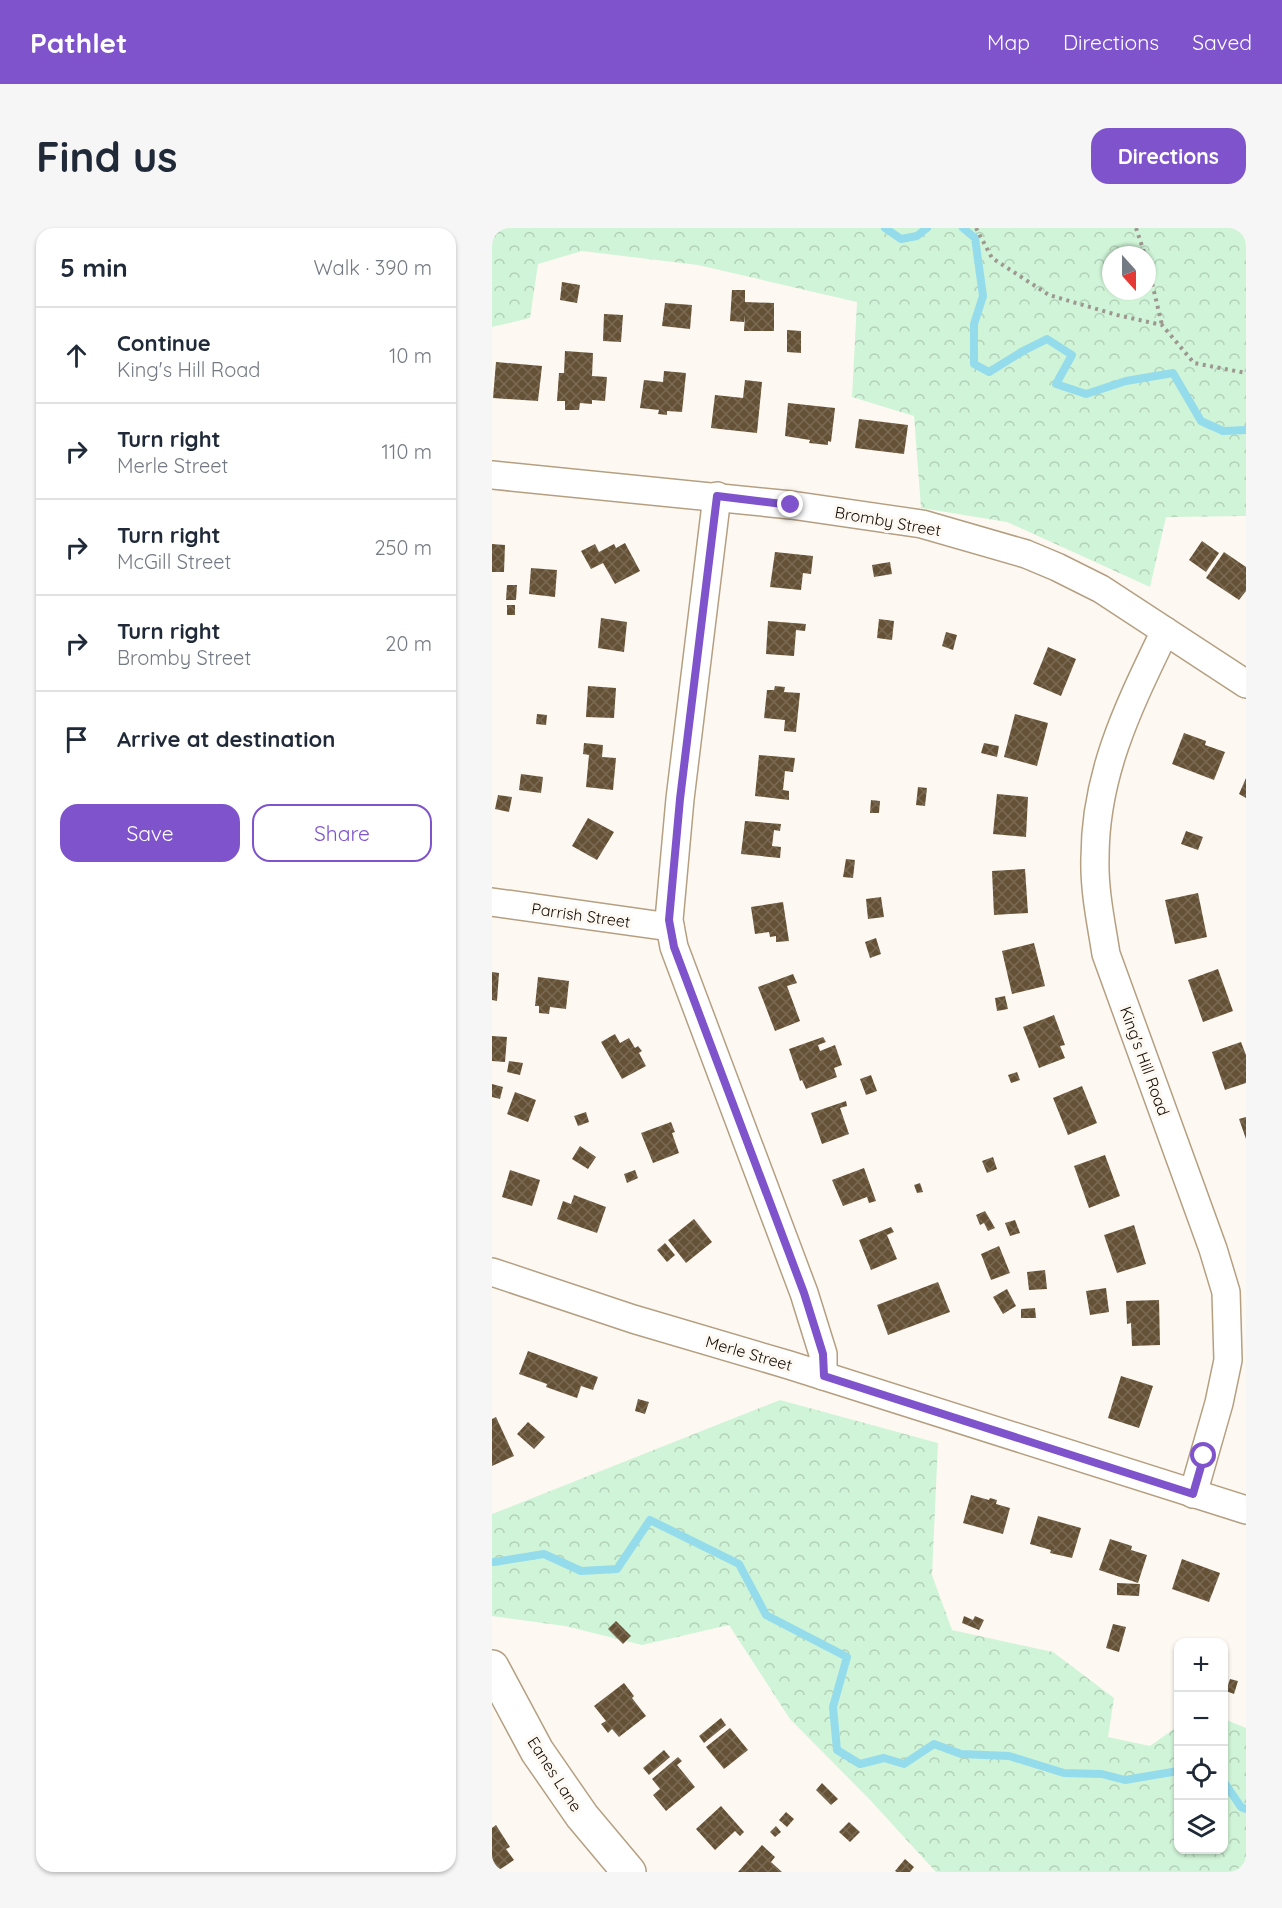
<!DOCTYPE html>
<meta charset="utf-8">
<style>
:root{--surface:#fff;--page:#f6f6f7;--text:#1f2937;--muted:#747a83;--line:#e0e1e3;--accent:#7e53cc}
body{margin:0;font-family:Quicksand,sans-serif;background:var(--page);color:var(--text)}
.controls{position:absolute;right:18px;bottom:18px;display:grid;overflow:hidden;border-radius:12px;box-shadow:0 2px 4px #0004}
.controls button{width:54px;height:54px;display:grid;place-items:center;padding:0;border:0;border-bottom:2px solid var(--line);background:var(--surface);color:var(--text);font:30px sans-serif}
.compass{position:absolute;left:610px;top:18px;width:54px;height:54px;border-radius:50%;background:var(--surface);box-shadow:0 2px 4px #0004;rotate:159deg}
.stop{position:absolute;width:18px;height:18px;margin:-14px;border:4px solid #7e53cc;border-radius:50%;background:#fff}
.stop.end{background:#7e53cc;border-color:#fff;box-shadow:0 2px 6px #0008}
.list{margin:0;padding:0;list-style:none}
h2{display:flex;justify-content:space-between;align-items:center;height:78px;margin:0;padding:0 24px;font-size:26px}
h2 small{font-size:20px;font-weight:400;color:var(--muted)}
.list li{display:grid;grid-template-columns:39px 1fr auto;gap:18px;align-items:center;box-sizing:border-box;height:96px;padding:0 24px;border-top:2px solid var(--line)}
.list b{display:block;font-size:22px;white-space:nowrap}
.list p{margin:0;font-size:20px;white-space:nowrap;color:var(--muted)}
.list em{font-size:20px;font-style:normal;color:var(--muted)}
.actions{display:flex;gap:12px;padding:18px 24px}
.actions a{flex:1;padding:14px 0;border:2px solid var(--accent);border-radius:18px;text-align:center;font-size:21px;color:var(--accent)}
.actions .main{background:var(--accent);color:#fff}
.icon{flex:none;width:33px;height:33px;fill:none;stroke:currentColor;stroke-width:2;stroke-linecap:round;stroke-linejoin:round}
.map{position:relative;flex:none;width:754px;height:1644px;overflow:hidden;border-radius:18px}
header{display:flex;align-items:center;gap:36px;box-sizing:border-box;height:84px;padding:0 30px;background:var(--accent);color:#fff}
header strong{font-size:28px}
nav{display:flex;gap:33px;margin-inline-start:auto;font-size:21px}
.intro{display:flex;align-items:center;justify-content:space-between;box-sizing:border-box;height:144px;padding:0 36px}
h1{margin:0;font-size:42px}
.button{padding:15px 27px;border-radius:18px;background:var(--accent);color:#fff;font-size:21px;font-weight:700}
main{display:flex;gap:36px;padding:0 36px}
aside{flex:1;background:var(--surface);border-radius:18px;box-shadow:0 2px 4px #0004}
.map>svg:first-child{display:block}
.forest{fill:url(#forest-crowns);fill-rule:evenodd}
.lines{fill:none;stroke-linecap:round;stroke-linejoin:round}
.stream{stroke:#94dbec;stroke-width:8}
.building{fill:url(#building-cross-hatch)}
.street-casing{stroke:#b59f81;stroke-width:30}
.secondary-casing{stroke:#b59f81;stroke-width:36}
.path{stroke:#9d9790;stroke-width:4;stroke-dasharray:3 4.5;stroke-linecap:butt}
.street{stroke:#fff;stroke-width:27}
.secondary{stroke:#fff;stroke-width:33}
.route{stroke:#7e53cc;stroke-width:8}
.labels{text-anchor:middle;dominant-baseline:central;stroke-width:6;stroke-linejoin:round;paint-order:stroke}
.street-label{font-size:16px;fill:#130b02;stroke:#fdf9f2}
</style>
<header>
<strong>Pathlet</strong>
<nav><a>Map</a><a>Directions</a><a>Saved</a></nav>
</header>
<div class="intro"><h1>Find us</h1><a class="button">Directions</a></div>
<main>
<aside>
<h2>5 min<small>Walk · 390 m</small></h2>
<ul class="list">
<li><svg class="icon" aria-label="ahead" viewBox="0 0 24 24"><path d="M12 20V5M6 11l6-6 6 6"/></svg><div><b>Continue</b><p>King's Hill Road</p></div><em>10 m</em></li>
<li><svg class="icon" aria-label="right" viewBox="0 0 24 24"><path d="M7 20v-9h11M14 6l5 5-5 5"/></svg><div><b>Turn right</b><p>Merle Street</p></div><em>110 m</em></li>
<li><svg class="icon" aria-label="right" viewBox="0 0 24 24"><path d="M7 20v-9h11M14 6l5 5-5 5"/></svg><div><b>Turn right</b><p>McGill Street</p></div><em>250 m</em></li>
<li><svg class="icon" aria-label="right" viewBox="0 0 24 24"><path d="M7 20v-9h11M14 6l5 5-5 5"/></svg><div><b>Turn right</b><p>Bromby Street</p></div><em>20 m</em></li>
<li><svg class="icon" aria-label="arrive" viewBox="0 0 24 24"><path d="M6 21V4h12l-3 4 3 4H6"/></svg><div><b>Arrive at destination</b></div></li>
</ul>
<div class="actions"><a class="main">Save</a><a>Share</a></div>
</aside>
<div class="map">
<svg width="754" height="1644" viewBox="0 0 754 1644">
<defs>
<pattern id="forest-crowns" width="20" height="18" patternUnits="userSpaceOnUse" patternTransform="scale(1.5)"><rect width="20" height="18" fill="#d0f4d7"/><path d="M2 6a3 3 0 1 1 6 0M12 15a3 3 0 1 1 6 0" fill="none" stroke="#b2d0b7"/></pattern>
<pattern id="building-cross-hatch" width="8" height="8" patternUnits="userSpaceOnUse" patternTransform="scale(1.5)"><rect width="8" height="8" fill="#655135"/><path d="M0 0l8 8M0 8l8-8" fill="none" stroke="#7a6a54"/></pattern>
</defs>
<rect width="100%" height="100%" fill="#fdf9f2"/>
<g class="forest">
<path d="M0 0H754V288L674 289 658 359 515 294 429 280 422 188 360 169 365 74 206 37 90 23 46 36 38 90 0 99ZM619 27H655V63H619Z"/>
<path d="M288 1172 446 1215 440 1347 460 1402 561 1424 622 1470 616 1509 658 1518 686 1498V1622H732V1491L754 1500V1644H444L379 1573 298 1491 237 1397 150 1417 73 1398 0 1388V1286Z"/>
</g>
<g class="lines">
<g class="stream">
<path d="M393 0 409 11 425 8 435 0"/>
<path d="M471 0 483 10 491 68 482 96V136L497 144 531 123 555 111 580 127 564 156 594 166 634 153 681 145 709 193 731 203 754 202"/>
<path d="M2 1334 52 1326 89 1343 125 1341 158 1292 247 1336 274 1387 355 1429 341 1479 345 1522 368 1536 392 1530 412 1536 442 1516 469 1526 517 1528 572 1545 610 1546 633 1552 686 1543"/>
<path d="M732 1554 749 1579 754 1581"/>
</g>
</g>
<g class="building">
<path d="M70 54 88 57 85 75 68 72Z"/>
<path d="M240 62H253V74L282 75V103H252L253 87 252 94 238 93Z"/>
<path d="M173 75 200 77 198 101 170 98Z"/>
<path d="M112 86 131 87 129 114 111 113Z"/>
<path d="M295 102 309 103V125L295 124Z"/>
<path d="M73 123 101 125 100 148 115 149 113 173 100 172V176L88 175 87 182H73V173H65L67 145H72Z"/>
<path d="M4 134 50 138 46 173 1 170Z"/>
<path d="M172 143 194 145 190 184 175 183V187L166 186 167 182 148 180 152 152 171 154Z"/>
<path d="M253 152 270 154 265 205 219 200 223 167 251 170Z"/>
<path d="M296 175 343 180 339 214 336 213V217L317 215 318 212 293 208Z"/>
<path d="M367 191 416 197 412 226 363 220Z"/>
<path d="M710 313 727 325 714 344 697 332Z"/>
<path d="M133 315 148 343 123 356 111 335 99 341 89 323 103 316 107 324 122 316 124 320Z"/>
<path d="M0 316 13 317 12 344H0Z"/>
<path d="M283 324 321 328 319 346 311 345 309 362 278 359Z"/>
<path d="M732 324 754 339V363L747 372 714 350Z"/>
<path d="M398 334 400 346 382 349 380 337Z"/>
<path d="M39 340 65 342 63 369 37 366Z"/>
<path d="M15 357H25L24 372H14Z"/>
<rect x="15" y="377" width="8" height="10"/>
<path d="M109 390 135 394 132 424 106 420Z"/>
<path d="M387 391 402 393 400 412 385 410Z"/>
<path d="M276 393 314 396 313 403 304 402 302 428 274 426Z"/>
<path d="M454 404 465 407 461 422 450 418Z"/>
<path d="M556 419 584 431 569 468 541 456Z"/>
<path d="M96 458 124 460 122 490 94 489Z"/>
<path d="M283 458 293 459 292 464 308 465 304 504 292 503 293 492 272 490 275 462H282Z"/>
<path d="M45 486 55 487 54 497 44 496Z"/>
<path d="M523 486 556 495 545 538 512 529Z"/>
<path d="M692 505 714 513 713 517 733 524 722 552 680 536Z"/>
<path d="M92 515 111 517 110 529 124 530 121 562 94 559 97 527 91 526Z"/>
<path d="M492 515 507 518 505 529 489 525Z"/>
<path d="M267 527 303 530 301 544 293 543 291 562 297 563V572L263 568Z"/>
<path d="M29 546 51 549 49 565 27 562Z"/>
<path d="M754 550V570L747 566Z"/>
<path d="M426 559 435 560 433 578 424 577Z"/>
<path d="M505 566 536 569 534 609 501 606Z"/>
<path d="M6 567 20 569 17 584 3 581Z"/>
<path d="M379 572 388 573 387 585H378Z"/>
<path d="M96 590 122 604 105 632 80 618Z"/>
<path d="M253 593 289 596 288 603 282 602 280 618 289 619 288 630 249 626Z"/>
<path d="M694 603 711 609 706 622 689 616Z"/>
<path d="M354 631 363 632 361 650 351 649Z"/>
<path d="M533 641 536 685 502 687 500 643Z"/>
<path d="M706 665 715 709 683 716 673 672Z"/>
<path d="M389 669 392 689 376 691 374 671Z"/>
<path d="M291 674 297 713 284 714V708L278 709 277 704 263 706 259 679Z"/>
<path d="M384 710 389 726 378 730 373 714Z"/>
<path d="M542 715 553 758 520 766 510 723Z"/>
<path d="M726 741 741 783 711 794 696 752Z"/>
<path d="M0 744 7 745 5 773 0 772Z"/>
<path d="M301 746 305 755 295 758 308 793 283 803 266 759Z"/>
<path d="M46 749 77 753 74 781 58 779 57 786 47 785V778H43Z"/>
<path d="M513 768 516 781 505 783 503 770Z"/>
<path d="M562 787 573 817 568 818 573 830 547 840 531 799Z"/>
<path d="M123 806 128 815 137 810 143 820 146 818 150 823 147 825 154 838 130 851 109 814Z"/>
<path d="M0 808 15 809 13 834 0 833Z"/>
<path d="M331 809 334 814 326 817 328 823 343 817 350 837 342 840 345 849 314 861 310 852 308 853 297 821Z"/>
<path d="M749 814 754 827V855L733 862 720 824Z"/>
<path d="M17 833 31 835 28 847 15 844Z"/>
<path d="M525 844 528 852 519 855 516 847Z"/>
<path d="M379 847 385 863 374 867 368 851Z"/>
<path d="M0 856 11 859 8 871 0 869Z"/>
<path d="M590 858 605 895 576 907 561 870Z"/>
<path d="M23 864 44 872 36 894 15 886Z"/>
<path d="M354 873 355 878 348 880 357 906 330 916 319 885Z"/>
<path d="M94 884 97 894 86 898 82 888Z"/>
<path d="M754 889V911L747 891Z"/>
<path d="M179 894 183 904 180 905 187 925 161 935 149 905Z"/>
<path d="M88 918 104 929 96 941 80 931Z"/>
<path d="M613 927 628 968 597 980 582 938Z"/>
<path d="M501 929 505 941 495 945 490 933Z"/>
<path d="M372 940 384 973 377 975 375 969 351 978 340 952Z"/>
<path d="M18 942 48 952 40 978 10 969Z"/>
<path d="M143 942 146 950 135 955 132 946Z"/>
<path d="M428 955 431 964 425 965 422 957Z"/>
<path d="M82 967 114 979 105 1005 65 991 71 973 79 976Z"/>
<path d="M493 983 503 1000 496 1003 492 995 488 997 484 987Z"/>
<path d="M202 991 220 1014 194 1035 176 1012Z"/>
<path d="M523 992 528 1005 518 1008 513 995Z"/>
<path d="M642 997 654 1036 625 1045 612 1007Z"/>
<path d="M399 999 402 1004 395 1007 405 1031 379 1042 367 1012Z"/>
<path d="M173 1015 183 1027 175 1034 165 1022Z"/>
<path d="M507 1018 518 1045 499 1052 489 1026Z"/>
<path d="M553 1042 555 1061 537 1062 535 1044Z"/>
<path d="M446 1054 458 1084 396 1107 385 1077Z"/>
<path d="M614 1060 617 1084 598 1087 594 1063Z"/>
<path d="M515 1061 524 1078 511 1086 501 1069Z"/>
<path d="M667 1072 668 1117 640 1118 639 1095 635 1096 634 1073Z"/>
<path d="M543 1080 544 1090H529V1081Z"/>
<path d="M36 1123 106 1149 101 1162 89 1158 85 1170 54 1159 55 1156 27 1146Z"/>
<path d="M629 1148 661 1158 647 1200 616 1190Z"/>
<path d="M146 1171 157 1174 153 1186 143 1183Z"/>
<path d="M4 1189 22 1228 0 1238V1191Z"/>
<path d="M36 1194 53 1209 42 1221 25 1206Z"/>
<path d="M479 1267 497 1272 498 1270 505 1272 504 1276 518 1280 511 1306 471 1295Z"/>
<path d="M546 1288 589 1300 580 1330 558 1325 559 1322 538 1316Z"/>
<path d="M618 1311 640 1318 639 1322 655 1327 646 1355 607 1342Z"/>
<path d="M690 1331 728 1345 717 1374 680 1361Z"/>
<path d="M625 1355 648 1356 647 1368 625 1367Z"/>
<path d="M472 1388 481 1392 483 1388 492 1392 487 1402 470 1395Z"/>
<path d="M124 1393 139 1408 131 1416 116 1401Z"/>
<path d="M621 1396 634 1399 627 1424 614 1420Z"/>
<path d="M738 1451 746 1453 742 1466 734 1463Z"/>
<path d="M132 1455 142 1468 140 1470 154 1488 127 1509 120 1501 116 1505 109 1496 114 1493 102 1478Z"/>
<path d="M229 1490 234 1497 212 1515 207 1508Z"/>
<path d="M238 1500 256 1522 232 1541 214 1519Z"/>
<path d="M172 1522 178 1529 157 1547 151 1540Z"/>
<path d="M186 1529 190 1533 185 1537 203 1559 174 1583 161 1567 168 1561 160 1551Z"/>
<path d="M330 1555 346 1571 339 1577 324 1562Z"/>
<path d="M229 1578 252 1604 248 1608 243 1603 223 1622 204 1601Z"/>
<path d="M294 1584 302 1591 295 1599 287 1592Z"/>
<path d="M357 1594 368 1604 358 1614 347 1604Z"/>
<path d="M4 1597 18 1619 14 1621 22 1632 4 1644 0 1639V1600Z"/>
<path d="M284 1598 289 1604 283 1609 278 1604Z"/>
<path d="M270 1617 283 1629 279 1634 290 1644H246Z"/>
<path d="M413 1631 422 1639 418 1644H405L403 1643Z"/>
</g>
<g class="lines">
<g class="street-casing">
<g id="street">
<path d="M0 247 299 277 430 296 534 326 565 339 609 361 754 456"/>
<path d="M225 268 188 571 177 692 182 719 312 1065 331 1126V1148"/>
<path d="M673 403C637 478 603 545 603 630 602 662 609 694 614 726L721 1021 734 1064 736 1132 727 1175 701 1266"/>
<path d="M0 674 178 699"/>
<path d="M0 1044 141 1091 297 1137 754 1282"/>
</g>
</g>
<g class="secondary-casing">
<path id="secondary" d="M0 1439 45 1523 90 1588 137 1644"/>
</g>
<g class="path">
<path d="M484 0 500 30 557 67 625 87 670 97 702 135 754 145"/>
<path d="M644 0 653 27"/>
<path d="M655 34 670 97"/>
</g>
<use href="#street" class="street"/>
<use href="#secondary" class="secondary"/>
</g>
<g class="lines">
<path class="route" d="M299 277 225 268 188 571 177 692 182 719 312 1065 331 1126 332 1148 701 1266 712 1228"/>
</g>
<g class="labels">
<g class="street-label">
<text transform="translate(396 293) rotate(10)">Bromby Street</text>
<text transform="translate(89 687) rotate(8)">Parrish Street</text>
<text transform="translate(653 833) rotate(70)">King's Hill Road</text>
<text transform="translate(257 1125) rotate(16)">Merle Street</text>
<text transform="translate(63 1546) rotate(57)">Eanes Lane</text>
</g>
</g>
</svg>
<div class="controls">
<button>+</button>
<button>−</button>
<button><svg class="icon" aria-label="locate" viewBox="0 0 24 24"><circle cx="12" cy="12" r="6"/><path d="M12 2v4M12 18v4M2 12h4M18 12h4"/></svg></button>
<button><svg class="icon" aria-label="layers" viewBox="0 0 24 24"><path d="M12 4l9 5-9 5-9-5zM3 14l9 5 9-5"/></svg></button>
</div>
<svg class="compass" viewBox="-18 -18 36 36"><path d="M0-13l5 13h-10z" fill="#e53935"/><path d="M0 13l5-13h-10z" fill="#747a83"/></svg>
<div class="stop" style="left:712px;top:1228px"></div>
<div class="stop end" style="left:299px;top:277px"></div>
</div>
</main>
